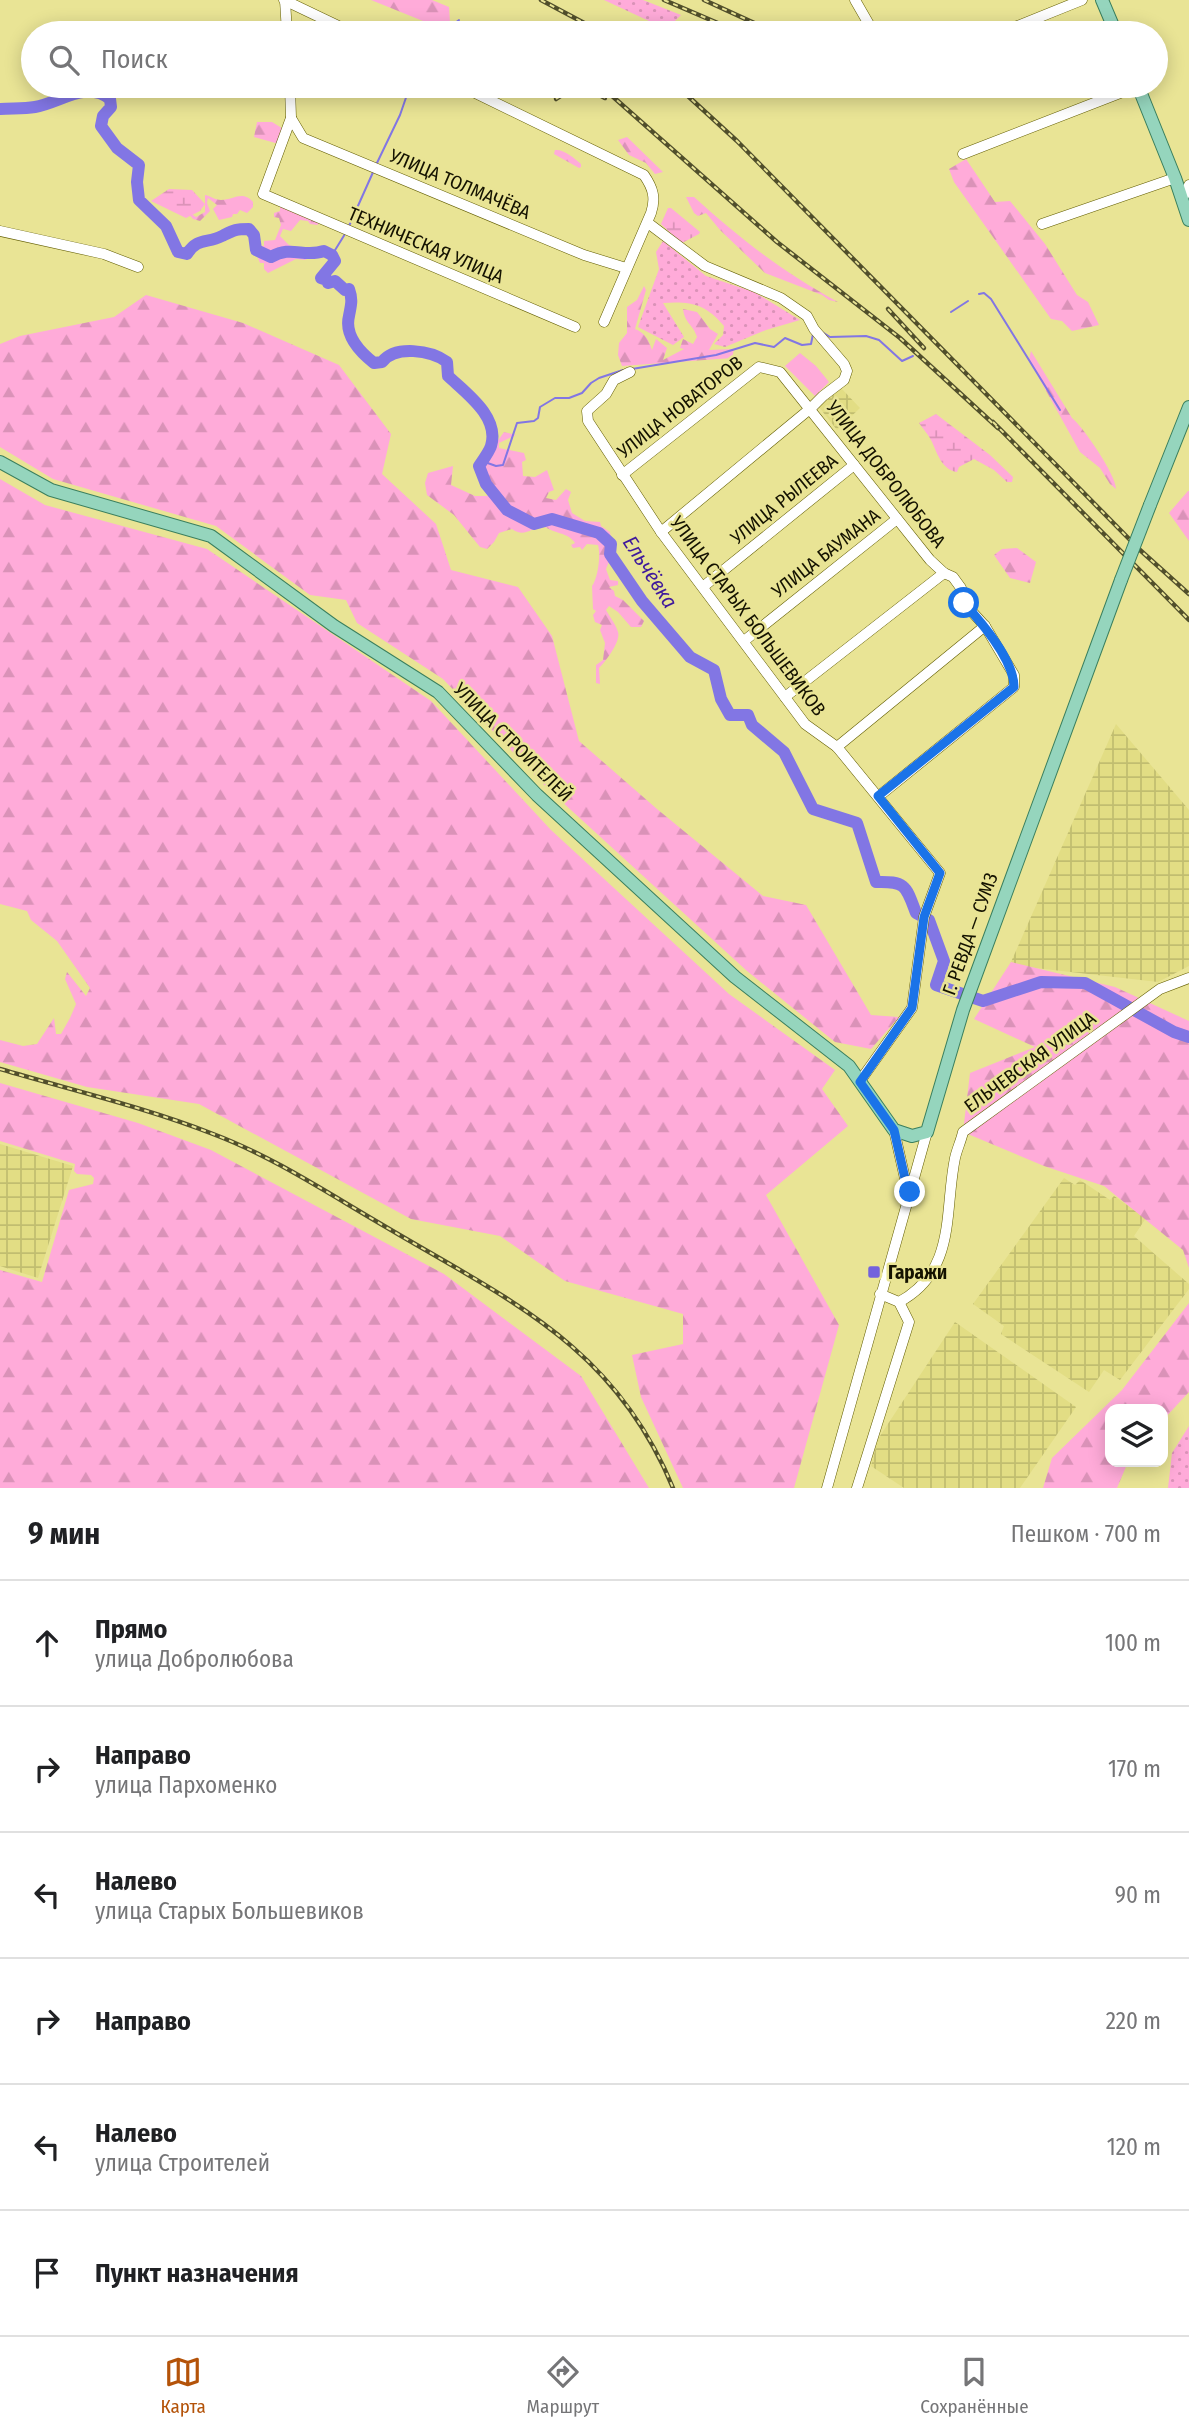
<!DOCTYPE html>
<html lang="ru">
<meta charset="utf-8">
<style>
:root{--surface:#fff;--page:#f6f6f6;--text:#202124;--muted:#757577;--line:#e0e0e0;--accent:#b45309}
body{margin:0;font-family:"Fira Sans Condensed",sans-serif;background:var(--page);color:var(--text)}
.controls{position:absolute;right:21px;bottom:21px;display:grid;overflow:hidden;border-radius:14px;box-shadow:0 4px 18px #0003}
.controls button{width:63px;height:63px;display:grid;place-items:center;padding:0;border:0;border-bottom:2px solid var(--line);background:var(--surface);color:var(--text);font:35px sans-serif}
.stop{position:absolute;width:21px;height:21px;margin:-16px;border:5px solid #1a73e8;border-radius:50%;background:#fff}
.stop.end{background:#1a73e8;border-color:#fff;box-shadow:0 2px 7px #0008}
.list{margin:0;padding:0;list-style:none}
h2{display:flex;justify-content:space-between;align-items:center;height:91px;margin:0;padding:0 28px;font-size:30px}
h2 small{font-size:23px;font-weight:400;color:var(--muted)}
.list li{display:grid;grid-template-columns:46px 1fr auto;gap:21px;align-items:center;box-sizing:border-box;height:126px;padding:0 28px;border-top:2px solid var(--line)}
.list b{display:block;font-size:26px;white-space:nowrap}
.list p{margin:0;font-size:23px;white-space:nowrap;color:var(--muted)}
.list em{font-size:23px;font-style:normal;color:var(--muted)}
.icon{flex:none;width:38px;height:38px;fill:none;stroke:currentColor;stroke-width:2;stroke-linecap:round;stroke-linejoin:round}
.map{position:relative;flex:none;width:1189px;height:1488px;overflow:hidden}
.search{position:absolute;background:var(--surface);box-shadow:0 4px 18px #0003;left:21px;right:21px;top:21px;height:77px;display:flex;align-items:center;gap:18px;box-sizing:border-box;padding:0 24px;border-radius:38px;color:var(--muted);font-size:26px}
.sheet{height:847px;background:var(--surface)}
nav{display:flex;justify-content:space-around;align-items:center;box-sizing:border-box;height:98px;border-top:2px solid var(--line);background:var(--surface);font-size:19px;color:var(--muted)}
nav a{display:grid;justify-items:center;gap:4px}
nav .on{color:var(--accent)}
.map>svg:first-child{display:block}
.industrial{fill:url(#industrial-grid)}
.grass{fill:url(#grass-dots)}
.forest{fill:url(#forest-firs)}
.wetland{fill:url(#wetland-marsh)}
.garden{fill:#ffabd9}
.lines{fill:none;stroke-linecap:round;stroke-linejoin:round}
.stream{stroke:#8276e4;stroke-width:2}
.river{stroke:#8276e4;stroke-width:12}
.minor-casing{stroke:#625d00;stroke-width:11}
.major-casing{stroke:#3a7f5e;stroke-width:14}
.minor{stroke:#fff;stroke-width:10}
.major{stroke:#95d5bd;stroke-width:12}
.rail-casing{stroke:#514f2b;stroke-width:4.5}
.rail{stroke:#e9e495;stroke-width:2;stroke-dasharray:5;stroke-linecap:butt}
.major-bridge-casing{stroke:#3a7f5e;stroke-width:14;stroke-linecap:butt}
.major-bridge{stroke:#95d5bd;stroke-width:12}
.route{stroke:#1a73e8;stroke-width:9}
.poi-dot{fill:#7362dd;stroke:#e9e495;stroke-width:2.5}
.labels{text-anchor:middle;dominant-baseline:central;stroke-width:5;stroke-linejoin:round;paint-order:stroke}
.street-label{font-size:19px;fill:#141200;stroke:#e9e495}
.poi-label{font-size:19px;font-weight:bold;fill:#141200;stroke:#e9e495;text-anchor:start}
.water-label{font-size:21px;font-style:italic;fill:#3f199c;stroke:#e9e495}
</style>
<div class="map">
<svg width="1189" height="1488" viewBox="0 0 1189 1488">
<defs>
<pattern id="industrial-grid" width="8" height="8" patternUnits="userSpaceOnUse" patternTransform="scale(1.75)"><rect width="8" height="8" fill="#e2dd84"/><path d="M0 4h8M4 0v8" fill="none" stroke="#c1bd70"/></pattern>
<pattern id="grass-dots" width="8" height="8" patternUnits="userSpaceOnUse" patternTransform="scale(1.75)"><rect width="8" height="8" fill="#ffabd9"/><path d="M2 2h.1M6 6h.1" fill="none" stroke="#da92b8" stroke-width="1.8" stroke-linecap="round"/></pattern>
<pattern id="forest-firs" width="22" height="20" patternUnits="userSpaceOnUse" patternTransform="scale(1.75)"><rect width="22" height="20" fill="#ffabd9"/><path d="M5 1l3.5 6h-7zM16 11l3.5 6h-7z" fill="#da92b8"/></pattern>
<pattern id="wetland-marsh" width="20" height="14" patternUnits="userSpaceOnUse" patternTransform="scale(1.75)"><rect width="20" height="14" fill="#ffabd9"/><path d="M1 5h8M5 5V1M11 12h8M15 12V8" fill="none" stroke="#da92b8"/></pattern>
</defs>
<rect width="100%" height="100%" fill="#e9e495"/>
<g class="industrial">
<path d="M841 388 860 408 837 430 819 407Z"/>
<path d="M1116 724 1189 810V966L1158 982 1018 966 1011 962Z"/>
<path d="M0 1144 73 1166 38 1278 0 1266Z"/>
<path d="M1064 1178 1075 1185 1080 1180 1110 1200 1114 1196 1146 1218 1134 1236 1189 1284V1289L1120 1380 1104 1370 1089 1392 1001 1334 1004 1326 973 1304Z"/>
<path d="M955 1322 1076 1407 1020 1488H904L871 1466 878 1439Z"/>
</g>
<g class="grass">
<path d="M604 0H643L681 15 668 28H664Z"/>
<path d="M663 241 706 276 754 292 800 320 766 330 725 347 714 344 723 335 724 326C706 304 690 301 663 303L684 337 673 345 638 327 659 269 656 252Z"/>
<path d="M1189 1426V1488H1168L1172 1453Z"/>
</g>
<g class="forest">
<path d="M371 0H432L449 7 450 23 423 21Z"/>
<path d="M257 122H272L285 130 279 144 254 137Z"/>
<path d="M627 137 663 172 655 174 646 163 629 155 618 140Z"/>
<path d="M555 150C564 149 574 158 581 164V167L579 168 554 154Z"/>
<path d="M966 159 995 202 1010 201 1045 244 1077 295 1088 302 1099 325 1072 331 1062 321 1051 319 954 182 949 169Z"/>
<path d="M205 195C211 196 215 200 221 200 234 200 242 190 253 202V207L247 213 240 210 237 214H233L232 217 219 220 213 209 217 205 208 198 207 203 210 211 200 221 193 219 182 207 196 217 205 212Z"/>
<path d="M686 197H694C742 240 781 271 838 302L829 300 822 295 765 273 720 230 706 213 698 216 694 213Z"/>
<path d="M280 205 320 223 317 225 310 224 308 221 300 220 291 231 283 229 280 236 289 245 303 250V255L300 256 305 257 306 260 296 259 268 273 264 269V263H260L254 249 258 245 264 246V241L275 240 281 225 279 218 274 217V213L280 211Z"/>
<path d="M644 286 646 290 635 329C645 333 648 339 652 350L656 339 667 348 663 360 684 349 680 348 683 339 693 344 697 337C693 324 685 324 683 309L697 312 710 329 718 334 709 350 734 349 732 358 622 366 618 355 619 343 627 333V307L637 300Z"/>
<path d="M146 295 243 323 339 365 391 434 382 474 436 524 451 570 518 587 552 636 579 741 657 809 763 896 806 905 871 1015 899 1017 871 1049 835 1042 747 971 548 789 443 679 357 623 346 600 310 595 216 526 53 479 0 447V344L20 336 114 317Z"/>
<path d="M1031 351 1072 418C1084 428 1116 475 1116 489L1110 484 1100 468 1080 452 1029 360Z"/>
<path d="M504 432 516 435 499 443V448L524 453 526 460 522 462 523 476 535 477 547 470 554 490 549 492 546 498 556 500 566 489 571 492 568 500 572 513 585 521 600 522 601 526 610 532 613 552 606 569 610 580 618 581V585L609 587 614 591 615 596 623 600 644 621 641 627H631L618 612 609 606 606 610C610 617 616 625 618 632 621 641 606 661 599 668L600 684 596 683V665L603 660 605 643 600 630 602 625 595 622 593 615 596 611 593 609 592 586C598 578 601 555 598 545L587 544 582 550 580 547 573 548 571 545 575 543C568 532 554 534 544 526 531 528 524 538 512 529L499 533 494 542 487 549 480 547 454 515 427 495 425 483 428 473 453 466 451 485 475 496H488L476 471Z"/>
<path d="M0 479 45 505 207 549 431 701 551 830 729 994 835 1070 822 1089 848 1126 766 1195 839 1325 794 1488H683L641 1397 632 1355 683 1344V1314L565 1281 500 1236 411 1219 199 1104 87 1087 0 1062V1040L23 1046 37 1044 54 1018 56 1034H61L70 1018 76 1004 65 979 67 972 86 996 90 988 57 941 31 920 27 911 0 904Z"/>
<path d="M1188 491H1189V541L1169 513Z"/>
<path d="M1017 548 1036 562 1030 583 1010 578 994 555 1002 549Z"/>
<path d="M1011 962 1115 987 1189 1021V1268L1183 1250 1104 1186 1044 1166 963 1132 970 1073 1035 1047 974 1019Z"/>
<path d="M0 1083 138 1123 211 1150 444 1274 581 1376 649 1488H0V1270L42 1282 69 1190 93 1184 94 1178 91 1175 77 1174 74 1171 75 1164 0 1141Z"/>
<path d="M1189 1303V1392L1163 1420V1409H1110V1462H1128L1117 1488H1043L1052 1458 1122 1390Z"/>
</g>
<g class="wetland">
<path d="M169 189 192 190 205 204 200 211 186 218 151 201Z"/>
<path d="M668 208H671L700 232 699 234 682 243 680 242 661 224Z"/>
<path d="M936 414 990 455 1013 477 1012 482H1007L994 470 974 459 959 467 957 472C942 470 937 453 932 442 929 435 923 429 919 423Z"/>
</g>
<path class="garden" d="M800 353 816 366 829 382 815 396 785 366Z"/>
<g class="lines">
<g class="stream">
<path d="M445 33 446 30 459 20"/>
<path d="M376 165 400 115 410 86"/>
<path d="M349 226 374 170"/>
<path d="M332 255 345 234"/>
<path d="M979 294 984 293 991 299 1060 410"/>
<path d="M951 312 968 301"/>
<path d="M819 330 830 337 866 336 879 340 902 361 913 356"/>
<path d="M632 369 716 355 755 343 774 347 785 338 802 345 811 344 813 334"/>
<path d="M482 461 496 466 503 465 517 423 534 421 538 418 540 407 555 398H569L582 393 591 383 599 378 623 370"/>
</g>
<path class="river" d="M0 109C11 108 23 109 35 107 59 103 87 80 110 99L111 107 103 116 101 126 117 148 139 165 137 182 139 200 166 226 178 252 187 254C198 237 207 244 222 236 234 230 235 229 249 229L254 235 256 250 271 257C291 245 304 258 324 251L332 255 335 261 321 278 327 280 328 283 335 281 345 290 349 289C353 300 351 305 349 316 344 336 360 352 374 363L382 362C395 345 431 350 447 362L448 376C466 393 500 417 491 446 489 452 483 460 479 466L486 484 507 510 534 524 552 519 599 533 611 544 610 554 642 601 690 657 714 670 721 699 730 715H748L752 725 784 752 813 809 857 823 876 882C906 881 906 886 916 913L929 920 944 961 936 985 983 1001 1041 982 1085 983 1174 1032 1189 1037"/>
<g class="minor-casing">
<g id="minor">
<path d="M284 0 353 33"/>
<path d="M285 0 287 33"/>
<path d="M855 0 874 33"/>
<path d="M1000 33 1082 0"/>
<path d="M290 86 291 118 263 194 575 327"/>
<path d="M461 86 644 175C653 188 656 198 651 213L604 322"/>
<path d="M291 118 303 138 584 255 626 268"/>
<path d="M963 154 1138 86"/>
<path d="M1182 200 1189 185"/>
<path d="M648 223 705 266 781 298 807 316 814 329 844 364 847 371 844 380 823 396 811 408 661 532"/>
<path d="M1042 224 1175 178"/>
<path d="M0 231 104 254 138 267"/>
<path d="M630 372 614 380 606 394 587 411 588 421 661 532 805 724 837 747 940 873 924 917 912 1008 860 1081"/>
<path d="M622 475 759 367 780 372 930 560 944 573 953 577 961 588 964 603 985 626 1014 675V687L879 796"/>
<path d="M704 586 854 465"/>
<path d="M744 641 897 519"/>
<path d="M785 697 944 573"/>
<path d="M837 747 985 626"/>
<path d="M894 1130 906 1183 910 1192"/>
<path d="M880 1294 899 1302C957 1271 944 1211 955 1158 957 1149 961 1141 963 1132L1160 989 1189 978"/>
<path d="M827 1488 927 1132"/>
<path d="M857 1488 909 1322 899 1302"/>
</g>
</g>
<g class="major-casing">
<g id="major">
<path d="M1102 0 1116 33"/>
<path d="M1138 86 1175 178 1189 220"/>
<path d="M0 462 51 490 211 536 334 626 438 692 537 795 735 977 849 1066 894 1130 912 1136 927 1132 963 1010 1121 580"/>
<path d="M1150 505 1189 407"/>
</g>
</g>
<use href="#minor" class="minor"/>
<use href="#major" class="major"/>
<g class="rail-casing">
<g id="rail">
<path d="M541 0 603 33"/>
<path d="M664 0 741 33"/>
<path d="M704 0 776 33"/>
<path d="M677 86 737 141 1140 550 1189 594"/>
<path d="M602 87 777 242 900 338 998 428"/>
<path d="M556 99C569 89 592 90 605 98"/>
<path d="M888 309 924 348"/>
<path d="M993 422 1189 620"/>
<path d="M0 1069C71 1090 144 1107 213 1134 274 1157 329 1194 386 1227 509 1300 615 1346 673 1488"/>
</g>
</g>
<use href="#rail" class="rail"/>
<g class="major-bridge-casing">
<path id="major-bridge" d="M1121 580 1150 505"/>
</g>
<use href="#major-bridge" class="major-bridge"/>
</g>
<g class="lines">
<path class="route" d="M910 1192 906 1183 894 1130 860 1082 912 1008 924 917 940 873 878 796 1014 687C1014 660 982 623 964 603"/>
</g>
<rect class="poi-dot" x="867" y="1265" width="14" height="14" rx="3.5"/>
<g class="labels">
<g class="street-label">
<text transform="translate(460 184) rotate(23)">УЛИЦА ТОЛМАЧЁВА</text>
<text transform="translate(426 245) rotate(23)">ТЕХНИЧЕСКАЯ УЛИЦА</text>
<text transform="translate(680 407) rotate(-38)">УЛИЦА НОВАТОРОВ</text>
<text transform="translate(886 474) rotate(52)">УЛИЦА ДОБРОЛЮБОВА</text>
<text transform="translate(784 499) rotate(-39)">УЛИЦА РЫЛЕЕВА</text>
<text transform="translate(826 553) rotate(-38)">УЛИЦА БАУМАНА</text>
<text transform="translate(748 616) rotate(53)">УЛИЦА СТАРЫХ БОЛЬШЕВИКОВ</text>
<text transform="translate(513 742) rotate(45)">УЛИЦА СТРОИТЕЛЕЙ</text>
<text transform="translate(970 934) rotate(-70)">Г. РЕВДА — СУМЗ</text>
<text transform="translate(1030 1062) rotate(-36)">ЕЛЬЧЕВСКАЯ УЛИЦА</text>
</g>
<g class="poi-label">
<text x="888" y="1272">Гаражи</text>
</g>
<g class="water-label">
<text transform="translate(650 572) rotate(57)">Ельчёвка</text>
</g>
</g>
</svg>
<div class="controls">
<button><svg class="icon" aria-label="layers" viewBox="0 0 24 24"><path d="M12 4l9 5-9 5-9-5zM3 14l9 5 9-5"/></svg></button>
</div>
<div class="stop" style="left:964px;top:603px"></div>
<div class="stop end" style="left:910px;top:1192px"></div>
<div class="search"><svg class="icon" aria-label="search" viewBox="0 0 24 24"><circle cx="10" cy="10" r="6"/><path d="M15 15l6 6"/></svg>Поиск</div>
</div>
<section class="sheet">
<h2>9 мин<small>Пешком · 700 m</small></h2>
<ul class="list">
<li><svg class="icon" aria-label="ahead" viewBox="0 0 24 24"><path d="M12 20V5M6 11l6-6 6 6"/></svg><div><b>Прямо</b><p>улица Добролюбова</p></div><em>100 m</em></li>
<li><svg class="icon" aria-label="right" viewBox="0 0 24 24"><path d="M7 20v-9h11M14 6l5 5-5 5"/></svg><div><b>Направо</b><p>улица Пархоменко</p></div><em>170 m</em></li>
<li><svg class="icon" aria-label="left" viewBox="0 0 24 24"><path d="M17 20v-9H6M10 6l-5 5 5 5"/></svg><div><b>Налево</b><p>улица Старых Большевиков</p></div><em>90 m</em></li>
<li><svg class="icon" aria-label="right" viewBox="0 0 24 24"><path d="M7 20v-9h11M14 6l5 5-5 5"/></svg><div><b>Направо</b></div><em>220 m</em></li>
<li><svg class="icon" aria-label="left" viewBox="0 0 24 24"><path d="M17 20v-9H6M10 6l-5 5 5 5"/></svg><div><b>Налево</b><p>улица Строителей</p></div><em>120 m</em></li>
<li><svg class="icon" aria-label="arrive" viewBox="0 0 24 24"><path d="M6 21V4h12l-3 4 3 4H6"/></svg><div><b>Пункт назначения</b></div></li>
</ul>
</section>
<nav>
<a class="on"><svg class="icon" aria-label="map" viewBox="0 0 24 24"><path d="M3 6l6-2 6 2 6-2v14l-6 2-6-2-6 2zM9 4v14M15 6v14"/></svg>Карта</a>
<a><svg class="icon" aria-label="directions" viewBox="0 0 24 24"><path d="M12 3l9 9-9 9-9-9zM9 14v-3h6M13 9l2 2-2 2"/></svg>Маршрут</a>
<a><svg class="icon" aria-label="saved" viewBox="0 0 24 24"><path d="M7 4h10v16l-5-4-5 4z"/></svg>Сохранённые</a>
</nav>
